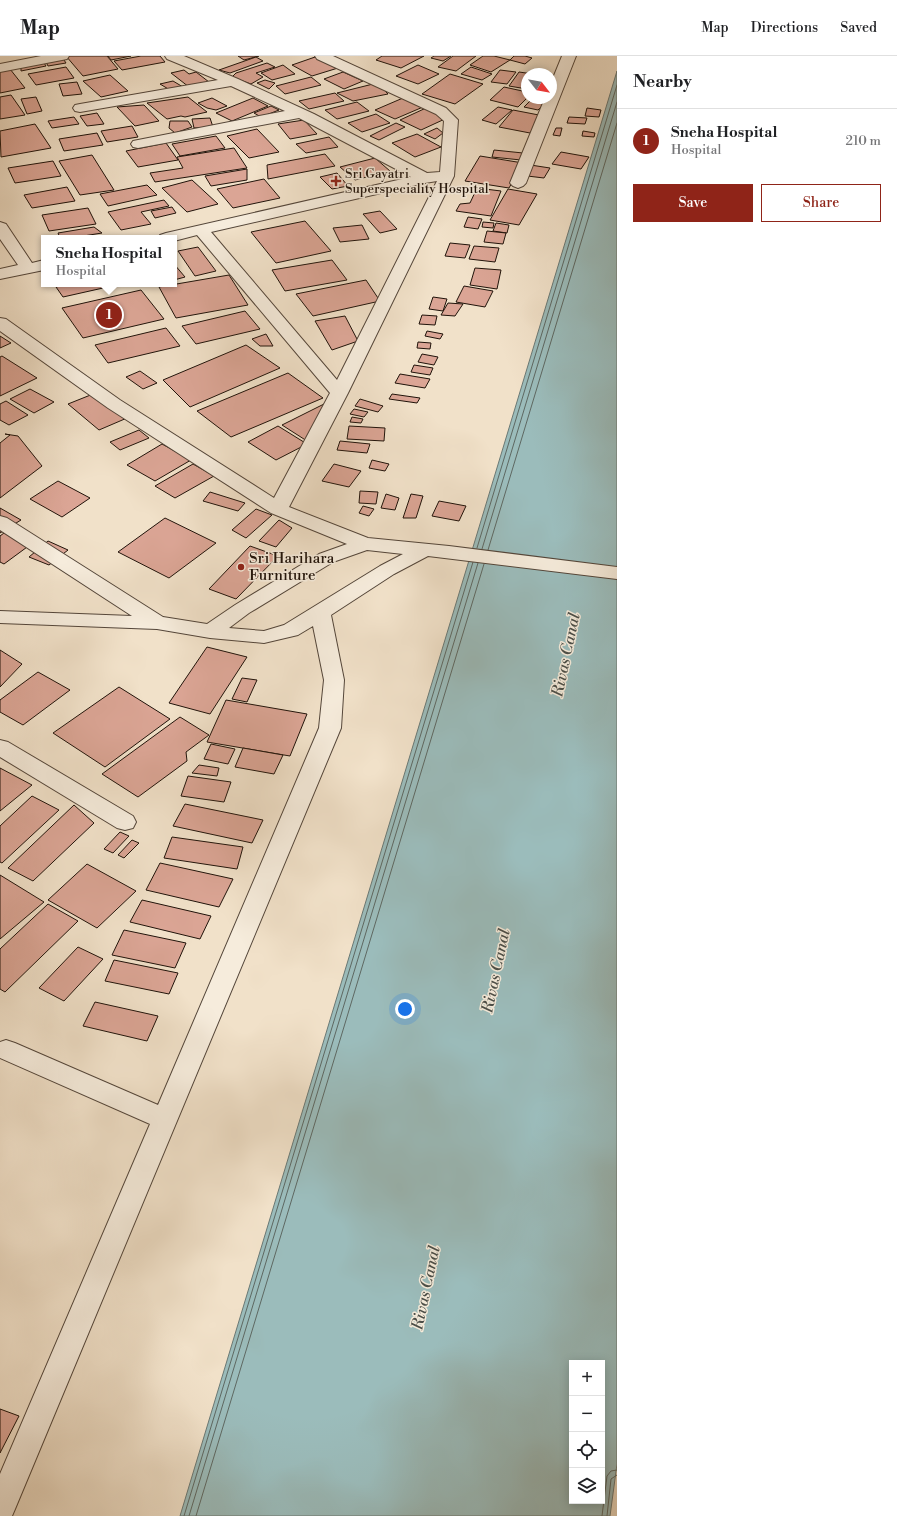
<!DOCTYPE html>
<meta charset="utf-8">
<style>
:root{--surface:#fff;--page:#f2f2f2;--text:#202124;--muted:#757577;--line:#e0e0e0;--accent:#8f2418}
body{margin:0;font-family:"Libre Bodoni",serif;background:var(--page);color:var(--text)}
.controls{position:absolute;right:12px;bottom:12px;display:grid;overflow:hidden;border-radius:0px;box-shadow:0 2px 10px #0003}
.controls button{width:36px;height:36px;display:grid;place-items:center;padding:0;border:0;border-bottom:1px solid var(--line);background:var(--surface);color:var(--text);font:20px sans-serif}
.compass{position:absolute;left:521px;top:12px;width:36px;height:36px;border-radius:50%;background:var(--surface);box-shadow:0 2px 10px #0003;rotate:121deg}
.you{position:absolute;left:405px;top:953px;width:14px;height:14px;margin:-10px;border:3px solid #fff;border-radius:50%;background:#1a73e8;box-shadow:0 0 0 6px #1a73e833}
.badge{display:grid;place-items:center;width:26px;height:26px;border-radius:50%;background:var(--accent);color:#fff;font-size:13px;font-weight:700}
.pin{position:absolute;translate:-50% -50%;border:2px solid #fff;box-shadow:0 1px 4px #0006}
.popup{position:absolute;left:41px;top:179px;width:136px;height:52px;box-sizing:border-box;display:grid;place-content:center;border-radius:0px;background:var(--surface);filter:drop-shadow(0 1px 3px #0005);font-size:13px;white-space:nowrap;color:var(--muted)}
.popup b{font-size:15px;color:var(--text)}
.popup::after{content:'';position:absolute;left:50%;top:100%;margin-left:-8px;border:8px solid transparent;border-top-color:var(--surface)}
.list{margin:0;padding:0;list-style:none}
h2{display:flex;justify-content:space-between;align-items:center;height:52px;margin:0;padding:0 16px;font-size:17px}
h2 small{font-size:13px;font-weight:400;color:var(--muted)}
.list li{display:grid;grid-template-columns:26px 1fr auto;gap:12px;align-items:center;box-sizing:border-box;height:64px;padding:0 16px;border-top:1px solid var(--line)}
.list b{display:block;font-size:15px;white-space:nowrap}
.list p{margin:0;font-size:13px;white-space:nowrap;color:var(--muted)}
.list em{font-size:13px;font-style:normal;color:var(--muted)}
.actions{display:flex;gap:8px;padding:12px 16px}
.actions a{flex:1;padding:9px 0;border:1px solid var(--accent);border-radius:0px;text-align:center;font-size:14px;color:var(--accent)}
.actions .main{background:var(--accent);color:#fff}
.icon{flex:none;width:22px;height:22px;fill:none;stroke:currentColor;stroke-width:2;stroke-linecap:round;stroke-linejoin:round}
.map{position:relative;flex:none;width:617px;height:1460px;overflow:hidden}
header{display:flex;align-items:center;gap:24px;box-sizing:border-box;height:56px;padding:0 20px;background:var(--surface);border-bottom:1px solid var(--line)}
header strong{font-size:19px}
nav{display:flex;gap:22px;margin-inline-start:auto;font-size:14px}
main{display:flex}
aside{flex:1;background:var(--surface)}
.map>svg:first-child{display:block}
.water{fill:#9bbcbb;stroke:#6a7874;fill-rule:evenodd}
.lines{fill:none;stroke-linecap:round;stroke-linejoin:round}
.shore{stroke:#5e6862;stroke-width:1}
.building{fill:#dba595;stroke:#20130a}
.minor-casing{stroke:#54463a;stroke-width:2}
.minor{fill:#f6ecdc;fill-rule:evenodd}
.poi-dot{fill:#8f2418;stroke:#f6ecdc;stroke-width:1.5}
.labels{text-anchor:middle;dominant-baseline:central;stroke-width:3;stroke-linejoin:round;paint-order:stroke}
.far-poi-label{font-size:13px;fill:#20130a;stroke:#f6ecdc;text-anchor:start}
.poi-label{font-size:15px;fill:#20130a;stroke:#f6ecdc;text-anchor:start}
.water-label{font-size:16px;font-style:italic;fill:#4b4e48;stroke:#f6ecdc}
</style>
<header>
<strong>Map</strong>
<nav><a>Map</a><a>Directions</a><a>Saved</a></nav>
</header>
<main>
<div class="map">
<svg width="617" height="1460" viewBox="0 0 617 1460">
<rect width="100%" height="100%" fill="#f1e1c9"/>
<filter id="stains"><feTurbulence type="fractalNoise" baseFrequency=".005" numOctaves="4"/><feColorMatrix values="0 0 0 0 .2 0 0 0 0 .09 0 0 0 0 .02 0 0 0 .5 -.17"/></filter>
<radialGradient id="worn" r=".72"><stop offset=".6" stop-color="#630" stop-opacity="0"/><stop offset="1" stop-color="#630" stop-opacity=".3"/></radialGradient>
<path class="water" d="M617 15V1408L610 1460H180ZM572 1307H602V1445H572Z"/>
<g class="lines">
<g class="shore">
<path d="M477 492 617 29"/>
<path d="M482 493 617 46"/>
<path d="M488 494 617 67"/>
<path d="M184 1460 473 506"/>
<path d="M189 1460 478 507"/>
<path d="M196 1460 484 508"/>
<path d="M602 1460 607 1420 611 1415 617 1414"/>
<path d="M607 1460 611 1423 617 1419"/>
</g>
</g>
<g class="building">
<path d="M66 0H107L118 13 83 20Z"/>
<path d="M108 0H131L111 4Z"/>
<path d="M141 0H160L165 6 122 14 114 5Z"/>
<path d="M238 0H259L244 4Z"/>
<path d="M318 0 338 12 312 20 292 9Z"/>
<path d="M382 0H424L401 12 376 4Z"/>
<path d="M434 0H451L443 5 431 2Z"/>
<path d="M453 0H476L456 15 438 11Z"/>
<path d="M483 0H494L510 4 491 16 470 9Z"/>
<path d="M514 0H525L532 2 525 8 510 4Z"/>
<path d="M62 1 66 7 48 10 45 4Z"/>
<path d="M256 1 263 5 230 17 219 14Z"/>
<path d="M42 4 46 10 21 15V9Z"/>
<path d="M267 7 275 11 256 17 263 21 251 28 232 21 236 17Z"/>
<path d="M283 9 295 18 272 24 261 17Z"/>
<path d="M418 9 439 18 418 28 396 20Z"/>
<path d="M66 11 74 22 36 29 28 18Z"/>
<path d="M471 11 492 18 482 24 461 18Z"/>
<path d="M10 13 25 32 0 37V14Z"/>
<path d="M184 14 189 18 196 16 209 26 189 31 171 17Z"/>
<path d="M500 14 516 16 507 28 491 26Z"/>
<path d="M343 16 363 25 344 33 324 23Z"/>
<path d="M519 16 533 18H527V33L509 30Z"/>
<path d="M450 18 483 28 455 48 422 38Z"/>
<path d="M110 19 128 35 101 41 83 25Z"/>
<path d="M311 21 321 29 285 38 276 30Z"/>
<path d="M265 24 275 27 269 33 257 27Z"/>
<path d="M173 25 183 31 170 34 160 28Z"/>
<path d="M77 26 82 38 63 40 59 28Z"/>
<path d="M377 27 388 38 353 45 337 37Z"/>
<path d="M504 31 527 36V42L518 51 490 44Z"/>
<path d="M335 37 344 45 309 53 299 45Z"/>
<path d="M11 39 25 59 0 63V41Z"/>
<path d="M36 41 42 55 27 58 21 43Z"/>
<path d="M188 41 207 56 185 61 181 60 167 63 147 47Z"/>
<path d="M212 42 227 50 216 54 207 52 198 47Z"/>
<path d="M253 42 268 50 232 65 216 57Z"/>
<path d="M403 42 423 51 395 63 375 54Z"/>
<path d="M533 42H550L538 54 524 51Z"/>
<path d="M357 46 369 55 337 63 325 54Z"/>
<path d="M144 49 159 65 135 70 117 51Z"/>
<path d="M271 50 279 54 261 61 254 57Z"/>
<path d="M498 51 512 54 496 68 482 64Z"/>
<path d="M426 52 447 62 421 74 400 64Z"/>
<path d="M587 52 601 54 599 61 585 60Z"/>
<path d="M513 54 544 60 530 77 499 71Z"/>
<path d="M97 57 104 68 87 70 80 60Z"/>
<path d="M376 58 390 67 362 76 348 67Z"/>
<path d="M74 61 79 68 52 72 48 65Z"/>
<path d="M569 61 587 62 585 68 567 67Z"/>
<path d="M210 62 213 71 194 72 192 63Z"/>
<path d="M304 64 317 78 290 83 278 68Z"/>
<path d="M170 65H188L192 71 175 77 169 72Z"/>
<path d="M396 67 405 71 379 84 370 80Z"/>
<path d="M35 68 51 92 1 101 0 75Z"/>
<path d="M132 70 138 81 107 86 101 75Z"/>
<path d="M437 72 443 77 435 83 424 78Z"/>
<path d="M556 72H562L560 80 553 79Z"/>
<path d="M257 73 279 96 249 102 227 80Z"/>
<path d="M583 75 595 77 594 81 582 80Z"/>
<path d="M97 77 103 89 64 95 59 83Z"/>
<path d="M417 78 441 91 415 101 392 87Z"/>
<path d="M216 80 225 92 180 100 172 88Z"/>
<path d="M329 81 338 91 306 97 296 88Z"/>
<path d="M166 87 178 104 138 111 126 95Z"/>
<path d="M234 92 247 112 155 126 150 117 183 112 177 101Z"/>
<path d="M494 94 523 97 521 104 492 101Z"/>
<path d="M561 96 589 101 581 113 552 108Z"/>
<path d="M325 98 335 110 268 123 267 109Z"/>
<path d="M92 99 114 134 80 139 59 105Z"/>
<path d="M480 100 523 107 509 132 465 125Z"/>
<path d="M375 102 390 115 355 124 340 111Z"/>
<path d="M53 105 61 120 15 127 8 112Z"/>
<path d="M524 108 550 112 544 122 519 119Z"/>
<path d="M247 113V124L211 130 205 120Z"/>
<path d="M337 117 348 130 332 133 320 121Z"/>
<path d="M264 123 280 142 233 152 217 133Z"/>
<path d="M192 124 218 148 187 156 162 132Z"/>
<path d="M147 129 157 139 108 150 100 138Z"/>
<path d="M67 131 75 145 32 152 24 139Z"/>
<path d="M477 132 501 135 491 160 456 155 460 148 470 147Z"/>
<path d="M508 133 537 138 519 169 490 164Z"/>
<path d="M164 144 169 150 141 156 151 168 121 174 108 156Z"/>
<path d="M172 151 176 157 155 162 151 155Z"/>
<path d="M88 152 96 168 49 175 42 159Z"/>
<path d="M380 155 397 173 380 177 363 158Z"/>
<path d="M468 161 482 163 478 173 464 171Z"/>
<path d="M305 165 331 195 276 207 251 176Z"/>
<path d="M483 166 494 167 493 172 482 171Z"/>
<path d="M496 167 509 169 507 177 493 175Z"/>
<path d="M362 169 369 183 340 186 333 172Z"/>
<path d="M94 171 102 177 71 182H60L58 177Z"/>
<path d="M487 175 506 177 503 188 484 186Z"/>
<path d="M450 187 470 189 465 202 445 200Z"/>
<path d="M474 190 499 192 495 206 469 203Z"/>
<path d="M198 191 216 215 195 220 178 195Z"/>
<path d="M332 204 347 224 285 235 272 214Z"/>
<path d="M174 208 185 221 174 224Z"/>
<path d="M475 212 501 214 497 233 470 229Z"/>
<path d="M229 219 248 249 176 262 159 231Z"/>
<path d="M366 224 380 245 313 260 296 238Z"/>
<path d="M70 228H111L112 230 63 241 56 231Z"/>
<path d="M464 230 493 235 485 251 456 246Z"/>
<path d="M141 234 164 263 83 282 62 252Z"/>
<path d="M433 241 447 243 443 255 429 253Z"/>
<path d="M448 247 463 248 455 260 441 259Z"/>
<path d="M245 255 260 273 196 288 182 270Z"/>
<path d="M422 259 437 260 435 269 419 268Z"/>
<path d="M345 260 358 285 332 294 315 265Z"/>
<path d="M166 272 180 290 108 307 95 289Z"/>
<path d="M427 275 443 278 440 283 425 280Z"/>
<path d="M266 278 273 290H260L252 283Z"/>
<path d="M0 280 11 287 0 292Z"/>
<path d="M418 286 431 287 430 293 417 292Z"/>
<path d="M246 289 280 312 190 351 163 324Z"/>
<path d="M422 298 438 301 434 309 418 306Z"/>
<path d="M2 300 37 322 0 340V301Z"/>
<path d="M414 309 433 312 430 319 411 316Z"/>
<path d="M140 315 157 327 143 333 126 321Z"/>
<path d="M288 317 323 342 231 381 197 355Z"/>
<path d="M400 318 430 323 425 332 395 327Z"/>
<path d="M30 333 54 346 34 357 10 343Z"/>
<path d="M93 338 127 362 99 374 68 348Z"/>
<path d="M392 338 420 342 417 347 389 343Z"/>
<path d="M360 343 383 350 378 356 355 350Z"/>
<path d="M6 345 28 359 9 369 0 364V348Z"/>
<path d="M328 346 307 385 282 369Z"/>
<path d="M354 353 368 356 364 361 350 358Z"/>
<path d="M352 361 363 363 361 367 350 366Z"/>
<path d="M278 370 307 388 276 404 248 386Z"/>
<path d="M349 370 385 372 384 385 347 383Z"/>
<path d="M139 374 149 382 120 394 110 386Z"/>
<path d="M5 378 18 380 42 410 0 442V387L10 379Z"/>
<path d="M340 385 370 388 367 397 337 394Z"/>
<path d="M162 388 191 404 155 425 127 409Z"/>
<path d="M372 404 389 408 385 415 369 412Z"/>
<path d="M193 408 214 420 175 442 155 430Z"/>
<path d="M334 408 361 415 349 431 322 425Z"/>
<path d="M58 425 90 442 62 461 30 443Z"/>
<path d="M360 435 378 436 376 448 359 447Z"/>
<path d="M210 436 245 447 238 455 203 445Z"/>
<path d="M386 438 399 442 395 454 381 452Z"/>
<path d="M411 438 423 440 416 462H403Z"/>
<path d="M439 445 466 450 459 465 432 460Z"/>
<path d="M363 450 374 453 369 460 359 457Z"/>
<path d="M0 452 21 464 0 477Z"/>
<path d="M256 453 272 459 246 482 232 474Z"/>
<path d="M165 462 216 487 169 522 118 496Z"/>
<path d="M279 464 292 472 276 491 259 485Z"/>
<path d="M12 471 38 483 4 508 0 506V480Z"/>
<path d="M48 485 68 494 49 509 29 501Z"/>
<path d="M250 490 278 500 236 543 209 533Z"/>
<path d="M207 591 247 601 210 658 169 647Z"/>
<path d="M0 594 22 608 0 631Z"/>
<path d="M38 616 70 634 23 669 0 656V644Z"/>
<path d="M242 622 257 624 247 646 232 643Z"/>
<path d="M119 631 170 663 105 711 53 677Z"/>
<path d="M226 644 307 658 290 700 207 686Z"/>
<path d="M180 661 209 679 186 696 187 705 138 741 102 718Z"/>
<path d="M211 688 235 693 228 708 204 703Z"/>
<path d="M243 692 283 699 274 718 235 711Z"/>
<path d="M199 709 219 712 217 720 192 717Z"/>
<path d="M0 712 32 729 0 755Z"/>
<path d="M188 720 231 726 224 746 181 740Z"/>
<path d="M32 740 59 754 2 807 0 806V770Z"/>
<path d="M185 748 263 764 252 787 173 770Z"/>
<path d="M74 749 94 767 33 825 8 812Z"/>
<path d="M120 776 129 780 113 797 104 793Z"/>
<path d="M172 781 243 791 237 813 164 802Z"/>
<path d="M132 784 139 787 124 802 118 799Z"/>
<path d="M160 807 233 823 219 851 146 834Z"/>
<path d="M87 808 136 835 97 872 48 844Z"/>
<path d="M0 819 44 846 0 883Z"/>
<path d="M142 844 211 860 200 883 130 866Z"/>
<path d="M48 848 78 865 5 936 0 933V893Z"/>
<path d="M124 874 186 887 175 912 112 899Z"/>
<path d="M78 891 103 903 64 945 39 932Z"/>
<path d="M114 904 178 917 169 938 105 925Z"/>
<path d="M95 946 158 960 147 985 83 970Z"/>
<path d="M0 1353 19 1360 0 1397Z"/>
</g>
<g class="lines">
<g class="minor-casing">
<g id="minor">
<path d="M41 0H69L67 3 62 4 0 16V8Z"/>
<path d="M165 0H184L238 23 314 58 427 117 440 116 444 65 436 58 317 3 315 0H333L446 52 458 64 454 120 348 337 289 451 368 482 449 490 617 511V523L428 500 394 518 331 559 344 624 341 672 15 1453 12 1460H0V1418L150 1068 0 1002V986L6 984 15 987 158 1049 319 672 324 624 313 570 298 579 264 587 210 582 157 573 0 567V555L132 560 0 474V460L7 462 163 561 207 568 235 549 319 498 347 488 271 457 108 352 0 275V262L6 263 120 344 274 442 330 337 197 179 174 185V182H158L160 179 166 177 411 121 299 62 138 92 133 91 131 88 133 85 138 84 285 55 231 30 80 56 75 55 73 52 75 49 80 48 218 24 167 3ZM437 125 337 324 211 176 425 127ZM367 494 403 498 380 510 284 569 264 575 229 572 249 557 333 506Z"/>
<path d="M562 0H576L526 127 523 130 518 132 513 130 510 127 545 42H551V27Z"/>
<path d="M0 166 6 168 32 207 44 204V214L0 223V213L18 209 0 183Z"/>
<path d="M0 684 8 686 133 760 136 766 133 772 125 774 117 772 0 701Z"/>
</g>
</g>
<use href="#minor" class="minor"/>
</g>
<g class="poi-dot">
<path d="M334 119h4v4h4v4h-4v4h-4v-4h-4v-4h4z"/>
<circle cx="241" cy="511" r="4"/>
</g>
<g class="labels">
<g class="far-poi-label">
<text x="345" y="118">Sri Gayatri<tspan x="345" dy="15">Superspeciality Hospital</tspan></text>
</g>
<g class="poi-label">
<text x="249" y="502">Sri Harihara<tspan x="249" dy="17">Furniture</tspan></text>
</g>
<g class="water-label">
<text transform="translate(566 599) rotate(-78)">Rivas Canal</text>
<text transform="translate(496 915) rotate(-78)">Rivas Canal</text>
<text transform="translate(426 1232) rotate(-78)">Rivas Canal</text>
</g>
</g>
<rect width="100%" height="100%" filter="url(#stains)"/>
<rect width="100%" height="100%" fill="url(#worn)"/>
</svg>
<div class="controls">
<button>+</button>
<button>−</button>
<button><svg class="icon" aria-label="locate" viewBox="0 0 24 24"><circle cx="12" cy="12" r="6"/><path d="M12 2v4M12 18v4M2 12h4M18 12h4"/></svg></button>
<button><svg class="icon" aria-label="layers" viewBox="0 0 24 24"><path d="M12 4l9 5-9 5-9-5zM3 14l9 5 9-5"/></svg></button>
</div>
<svg class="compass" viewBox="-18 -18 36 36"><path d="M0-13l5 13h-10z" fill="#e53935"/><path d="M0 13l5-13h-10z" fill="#757577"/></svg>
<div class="you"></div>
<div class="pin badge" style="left:109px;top:259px">1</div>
<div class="popup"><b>Sneha Hospital</b>Hospital</div>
</div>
<aside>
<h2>Nearby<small></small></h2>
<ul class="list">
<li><span class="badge">1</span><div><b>Sneha Hospital</b><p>Hospital</p></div><em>210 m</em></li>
</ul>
<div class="actions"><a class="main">Save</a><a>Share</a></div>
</aside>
</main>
